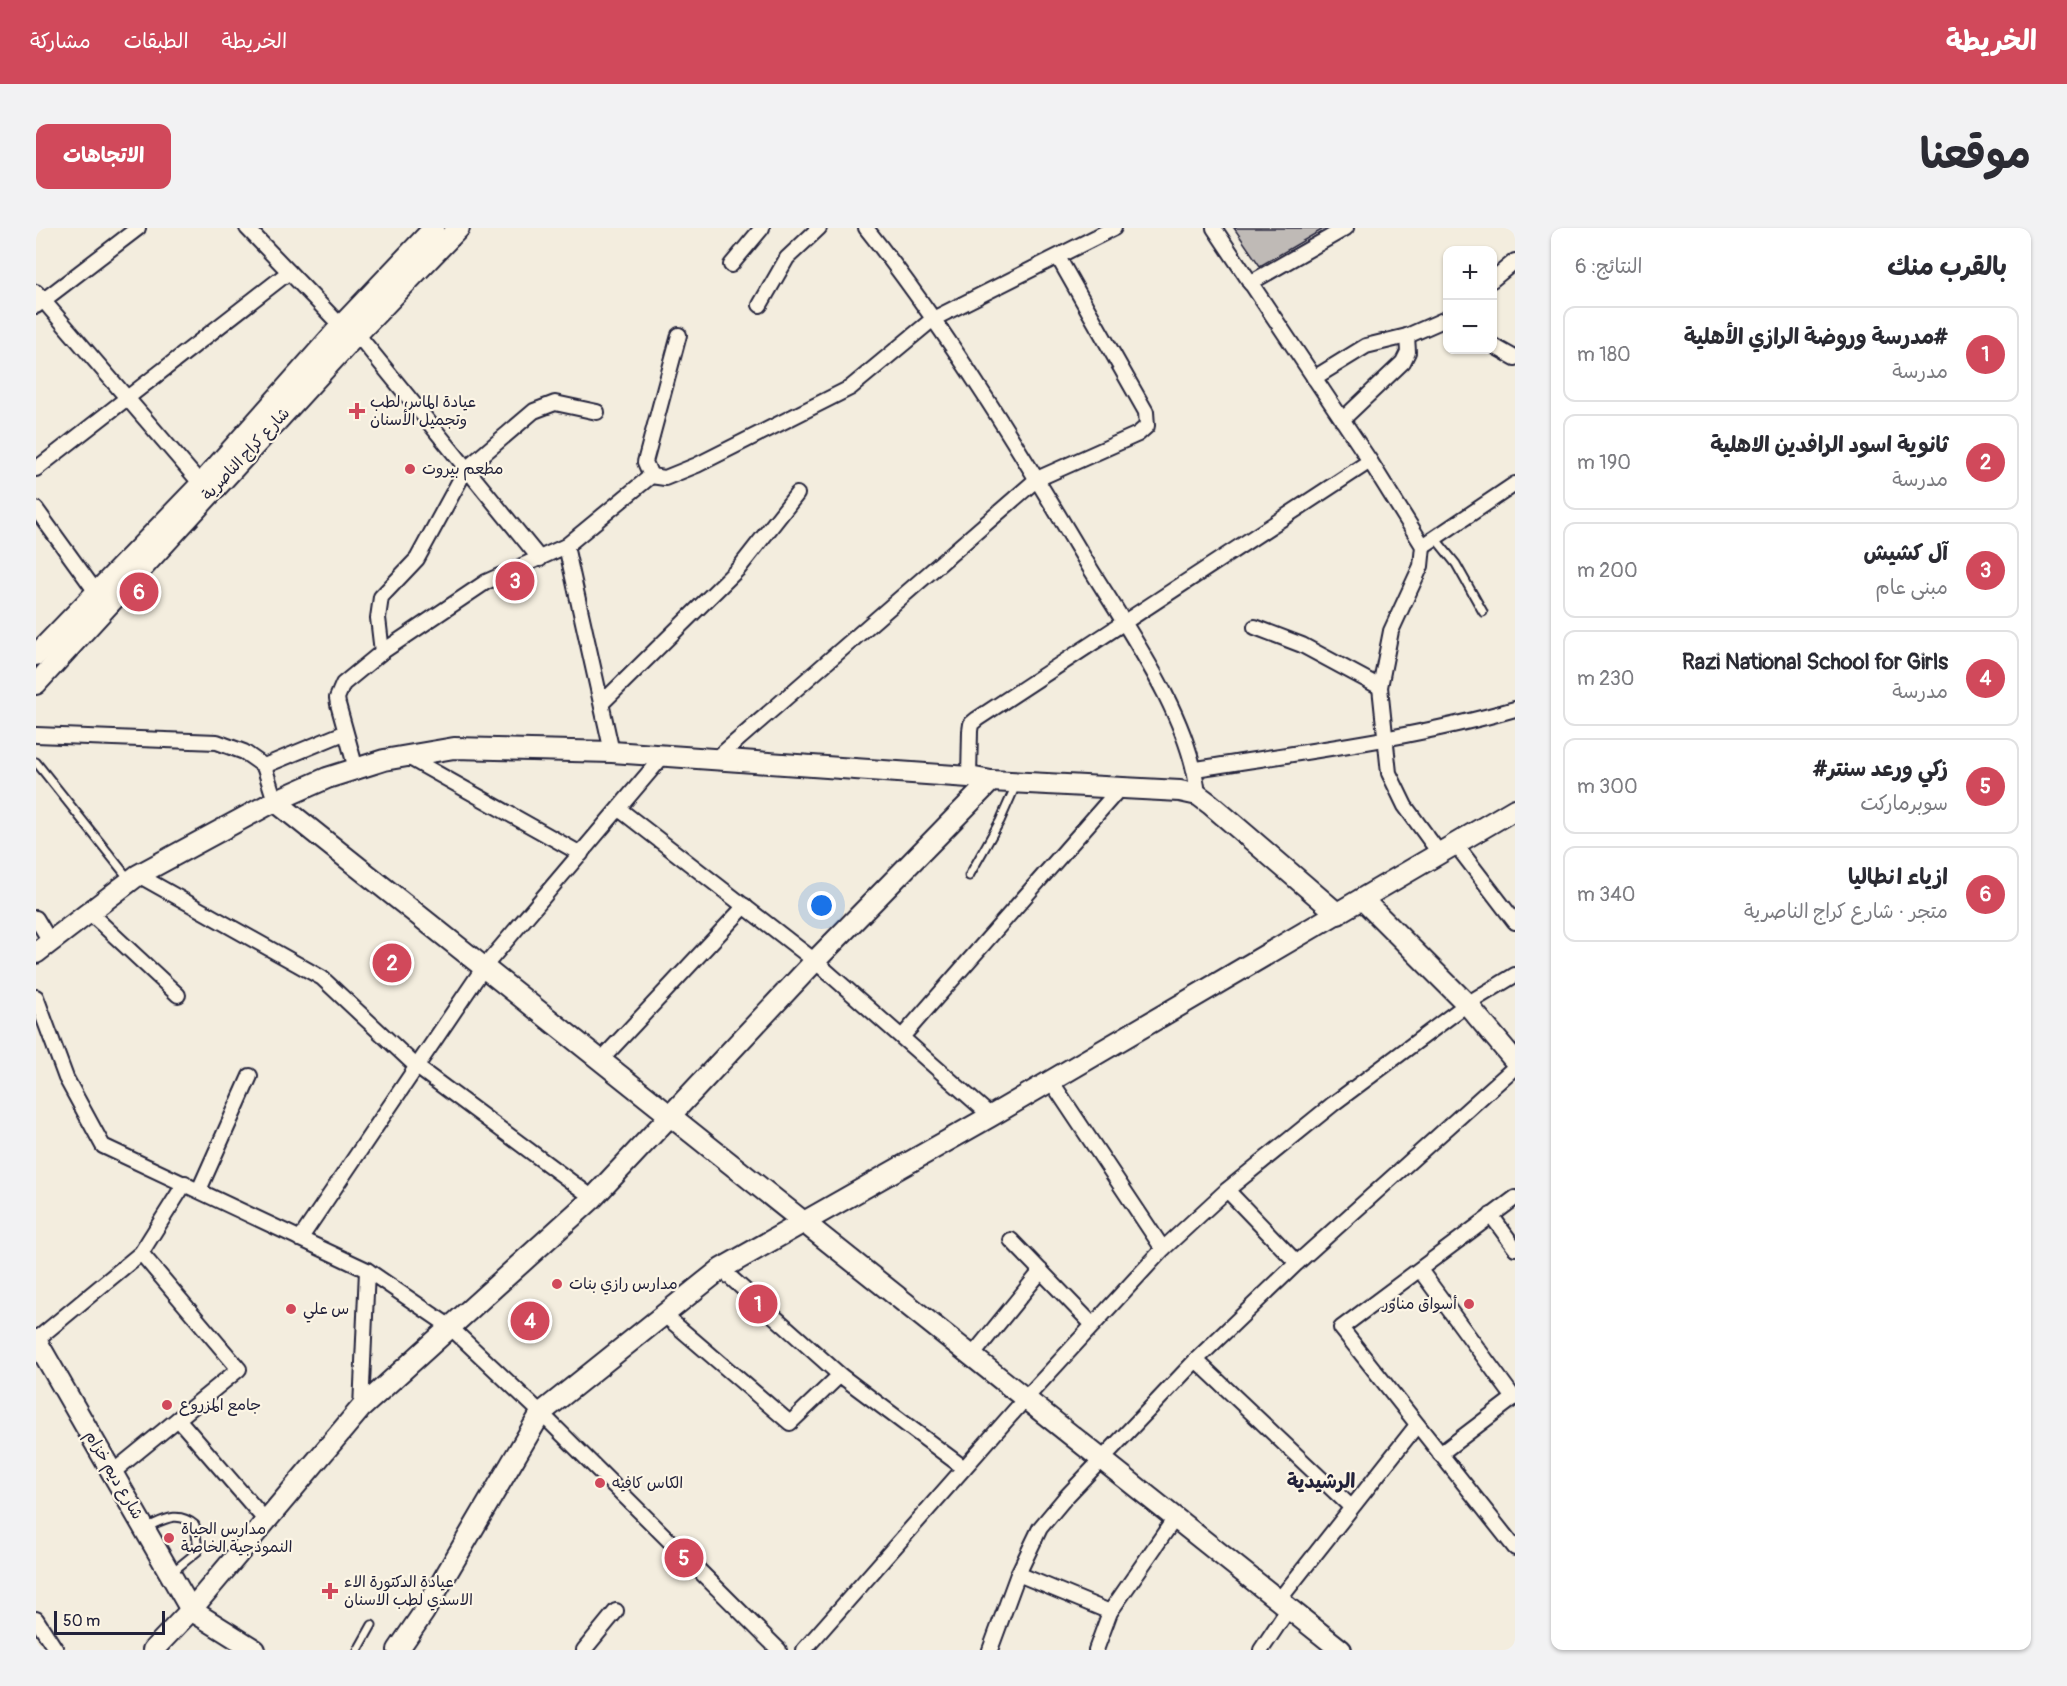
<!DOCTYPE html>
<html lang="ar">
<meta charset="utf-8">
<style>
:root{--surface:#fff;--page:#f2f2f3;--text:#2b2b33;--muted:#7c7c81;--line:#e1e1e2;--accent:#d1495b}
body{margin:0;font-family:Pangolin,"Playpen Sans Arabic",sans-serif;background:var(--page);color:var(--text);direction:rtl}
.controls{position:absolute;right:18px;top:18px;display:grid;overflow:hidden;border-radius:12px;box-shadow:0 2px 4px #0004}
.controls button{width:54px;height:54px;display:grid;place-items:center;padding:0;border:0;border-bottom:2px solid var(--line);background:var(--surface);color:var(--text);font:30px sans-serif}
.scale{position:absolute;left:18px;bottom:15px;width:111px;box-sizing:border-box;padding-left:6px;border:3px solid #22223b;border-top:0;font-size:16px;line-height:21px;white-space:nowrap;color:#22223b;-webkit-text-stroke:4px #fcf5e5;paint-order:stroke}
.you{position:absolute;left:786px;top:678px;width:21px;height:21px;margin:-15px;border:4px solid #fff;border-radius:50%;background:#1a73e8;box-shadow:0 0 0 9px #1a73e833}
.badge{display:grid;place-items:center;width:39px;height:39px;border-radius:50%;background:var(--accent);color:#fff;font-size:20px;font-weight:700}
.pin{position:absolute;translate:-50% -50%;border:3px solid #fff;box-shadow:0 2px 6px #0006}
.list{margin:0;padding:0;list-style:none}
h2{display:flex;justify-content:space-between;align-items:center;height:78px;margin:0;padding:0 24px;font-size:26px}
h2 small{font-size:20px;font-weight:400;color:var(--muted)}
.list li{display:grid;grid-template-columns:39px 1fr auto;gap:18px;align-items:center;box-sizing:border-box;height:96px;margin:0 12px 12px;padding:0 12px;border:2px solid var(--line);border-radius:12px}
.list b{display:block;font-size:22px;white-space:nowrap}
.list p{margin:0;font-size:20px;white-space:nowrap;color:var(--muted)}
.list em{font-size:20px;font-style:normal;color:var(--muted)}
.map{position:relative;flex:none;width:1479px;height:1422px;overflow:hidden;direction:ltr;border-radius:12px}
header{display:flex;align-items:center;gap:36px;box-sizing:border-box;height:84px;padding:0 30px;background:var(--accent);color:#fff}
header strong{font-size:28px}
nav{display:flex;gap:33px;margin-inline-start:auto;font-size:21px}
.intro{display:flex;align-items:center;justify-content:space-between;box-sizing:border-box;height:144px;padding:0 36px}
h1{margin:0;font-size:42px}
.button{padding:15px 27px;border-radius:12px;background:var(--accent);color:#fff;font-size:21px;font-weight:700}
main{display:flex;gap:36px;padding:0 36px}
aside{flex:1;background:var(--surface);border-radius:12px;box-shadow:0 2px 4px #0004}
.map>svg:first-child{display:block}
.building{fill:#bfbab6;stroke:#22223b;stroke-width:1.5}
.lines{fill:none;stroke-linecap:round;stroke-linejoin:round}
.lane-casing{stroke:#22223b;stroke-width:11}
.street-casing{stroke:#22223b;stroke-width:18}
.secondary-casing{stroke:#22223b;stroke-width:24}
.lane{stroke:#fcf5e5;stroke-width:7}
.street{stroke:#fcf5e5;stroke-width:14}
.secondary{stroke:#fcf5e5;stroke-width:20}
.poi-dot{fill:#d1495b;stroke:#fcf5e5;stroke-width:2}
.labels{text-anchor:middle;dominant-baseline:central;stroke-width:4.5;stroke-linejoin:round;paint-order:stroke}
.poi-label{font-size:16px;fill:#22223b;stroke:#fcf5e5;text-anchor:start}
.street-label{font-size:16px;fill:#22223b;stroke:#fcf5e5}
.quarter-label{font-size:20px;font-weight:bold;fill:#22223b;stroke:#fcf5e5}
</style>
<header>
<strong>الخريطة</strong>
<nav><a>الخريطة</a><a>الطبقات</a><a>مشاركة</a></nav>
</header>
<div class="intro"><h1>موقعنا</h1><a class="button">الاتجاهات</a></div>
<main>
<aside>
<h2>بالقرب منك<small>النتائج: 6</small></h2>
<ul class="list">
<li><span class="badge">1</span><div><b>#مدرسة وروضة الرازي الأهلية</b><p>مدرسة</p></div><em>180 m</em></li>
<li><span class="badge">2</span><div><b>ثانوية اسود الرافدين الاهلية</b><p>مدرسة</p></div><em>190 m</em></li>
<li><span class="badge">3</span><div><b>آل كشيش</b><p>مبنى عام</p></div><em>200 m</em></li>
<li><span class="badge">4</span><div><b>Razi National School for Girls</b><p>مدرسة</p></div><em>230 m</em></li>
<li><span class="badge">5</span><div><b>زكي ورعد سنتر#</b><p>سوبرماركت</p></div><em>300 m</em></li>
<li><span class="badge">6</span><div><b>ازياء انطاليا</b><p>متجر · شارع كراج الناصرية</p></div><em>340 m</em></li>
</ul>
</aside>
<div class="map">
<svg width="1479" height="1422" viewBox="0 0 1479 1422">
<rect width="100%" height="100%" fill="#f3edde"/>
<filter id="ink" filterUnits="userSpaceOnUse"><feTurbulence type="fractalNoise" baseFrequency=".0167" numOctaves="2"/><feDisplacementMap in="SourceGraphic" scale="12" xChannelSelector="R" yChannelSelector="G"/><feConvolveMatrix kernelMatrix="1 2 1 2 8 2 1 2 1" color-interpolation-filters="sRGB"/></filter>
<g filter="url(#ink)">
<path class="building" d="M1198 0H1289L1224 38Z"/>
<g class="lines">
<g class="lane-casing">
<g id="lane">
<path d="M1399 310 1420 336 1447 384"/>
<path d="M0 534 93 651"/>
<path d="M933 648 964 593 980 557"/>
<path d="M109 1300C128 1292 141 1282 159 1297L162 1323 135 1345"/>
<path d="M322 1422 336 1397"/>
</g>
</g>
<g class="street-casing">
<g id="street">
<path d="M211 0 305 98"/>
<path d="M830 0C914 106 985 224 1054 340 1094 405 1155 491 1162 567"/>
<path d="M1178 0 1334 233 1387 318 1385 338 1355 403 1344 459 1353 545 1369 578 1404 626"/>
<path d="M695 37 726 0"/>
<path d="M1456 52 1479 33"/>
<path d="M1214 55 1310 0"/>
<path d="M0 64 165 256"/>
<path d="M724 77 751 30 783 0"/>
<path d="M0 78 102 0"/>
<path d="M321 106 504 331"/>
<path d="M1456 117 1479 130"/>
<path d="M1278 150 1330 118 1371 108 1412 90"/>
<path d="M1306 192 1367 134 1372 124 1371 108"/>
<path d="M0 241 253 44"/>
<path d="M615 248 609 234 643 107"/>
<path d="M0 281 60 364"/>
<path d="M530 318 576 524"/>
<path d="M1387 318 1479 256"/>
<path d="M1219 399 1266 417 1344 459"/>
<path d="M346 424 342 390 345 369 381 331 430 241 498 183 519 175 561 184"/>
<path d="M567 474 703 340 761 266"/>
<path d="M0 507 181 514 208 524 228 538 308 505"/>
<path d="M370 528 545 626"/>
<path d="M681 530 1001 251 1102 206 1111 198 1110 184 1022 29"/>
<path d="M228 538 239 573"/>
<path d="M320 541 302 476 301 470 307 456 346 424 450 354 530 318 615 248 629 250 661 237 814 160 897 91 1078 0"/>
<path d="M1160 541C1266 524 1375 511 1479 481"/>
<path d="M933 549 934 503 935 496 941 491 1334 233"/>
<path d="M583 581 779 733 955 888"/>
<path d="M1420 617 1479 694"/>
<path d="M102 647 286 750 381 839 557 970"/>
<path d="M54 685 142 767"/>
<path d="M0 690 15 715"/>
<path d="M0 769 30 850 67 918 331 1042 413 1098 505 1185 743 1422"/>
<path d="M866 809 1084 560"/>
<path d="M565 832 709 678"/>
<path d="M1015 853 1127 1021"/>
<path d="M163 962 214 848"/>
<path d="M1191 962 1261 1035"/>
<path d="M1479 970 1305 1100 1479 1320"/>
<path d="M1455 987 1479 1020"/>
<path d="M264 1011 448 739 627 528"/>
<path d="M975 1012 1057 1097"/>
<path d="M685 1041 804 1147 928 1240"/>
<path d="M1384 1042 1478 1170"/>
<path d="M626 1085 754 1195 804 1147"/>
<path d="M0 1112 105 1025 149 955"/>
<path d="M936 1128 1005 1043"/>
<path d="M1160 1132 1315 1279"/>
<path d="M325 1180 331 1042"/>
<path d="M142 1191 230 1293"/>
<path d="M1404 1226 1479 1169"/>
<path d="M77 1244 203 1141 105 1025"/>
<path d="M982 1346 1074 1384"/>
<path d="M1243 1372 1381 1197"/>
<path d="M0 1391 20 1422"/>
<path d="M548 1422 580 1383"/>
<path d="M768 1422 989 1171 1127 1021 1191 962 1297 876 1431 776 1479 747"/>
<path d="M954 1422 982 1346 1004 1300 1029 1270 1160 1132 1261 1035 1479 839"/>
<path d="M1060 1422 1074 1384 1139 1290"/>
<path d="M1225 1422 1253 1380"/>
</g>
</g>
<g class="secondary-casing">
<g id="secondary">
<path d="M0 427 165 256 305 98 398 0"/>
<path d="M0 456 321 106 423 0"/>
<path d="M239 573 1305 1422"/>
<path d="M1326 671 1431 776 1479 833"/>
<path d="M0 725 102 647 239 573 291 550 348 532 418 520 576 524 933 549 955 553 1144 563 1162 567 1174 576 1302 686"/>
<path d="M0 1112 155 1382 219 1422"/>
<path d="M117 1422 155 1382 325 1180 557 970 779 733 955 553"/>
<path d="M362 1422 388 1384 505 1185 685 1041 955 888 1479 581"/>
</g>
</g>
<use href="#lane" class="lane"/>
<use href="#street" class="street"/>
<use href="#secondary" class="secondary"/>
</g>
</g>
<g class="poi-dot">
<path d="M318 174h6v6h6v6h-6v6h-6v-6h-6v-6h6z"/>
<circle cx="374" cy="241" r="6"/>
<circle cx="521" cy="1056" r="6"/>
<circle cx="1433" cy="1076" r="6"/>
<circle cx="255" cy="1081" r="6"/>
<circle cx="131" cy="1177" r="6"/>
<circle cx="564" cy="1255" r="6"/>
<circle cx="133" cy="1310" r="6"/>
<path d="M291 1354h6v6h6v6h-6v6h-6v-6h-6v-6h6z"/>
</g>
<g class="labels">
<g class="poi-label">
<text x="334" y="174">عيادة الماس لطب<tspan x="334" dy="18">وتجميل الأسنان</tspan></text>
<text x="386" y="241">مطعم بيروت</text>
<text x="533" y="1056">مدارس رازي بنات</text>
<text x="1421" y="1076" text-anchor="end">أسواق مناور</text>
<text x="267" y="1081">س علي</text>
<text x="143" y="1177">جامع المزروع</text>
<text x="576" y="1255">الكاس كافيه</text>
<text x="145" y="1301">مدارس الحياة<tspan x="145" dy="18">النموذجية الخاصة</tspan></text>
<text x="308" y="1354">عيادة الدكتورة الاء<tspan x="308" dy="18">الاسدي لطب الاسنان</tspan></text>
</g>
<g class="street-label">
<text transform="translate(210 226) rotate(-47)">شارع كراج الناصرية</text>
<text transform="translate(78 1247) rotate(60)">شارع ديم خزام</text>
</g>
<g class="quarter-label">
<text x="1285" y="1253">الرشيدية</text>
</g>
</g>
</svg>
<div class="controls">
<button>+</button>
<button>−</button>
</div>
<div class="scale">50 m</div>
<div class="you"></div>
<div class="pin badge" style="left:722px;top:1076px">1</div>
<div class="pin badge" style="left:356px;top:735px">2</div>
<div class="pin badge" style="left:479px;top:353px">3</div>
<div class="pin badge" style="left:494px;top:1093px">4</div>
<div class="pin badge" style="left:648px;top:1330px">5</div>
<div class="pin badge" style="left:103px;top:364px">6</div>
</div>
</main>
